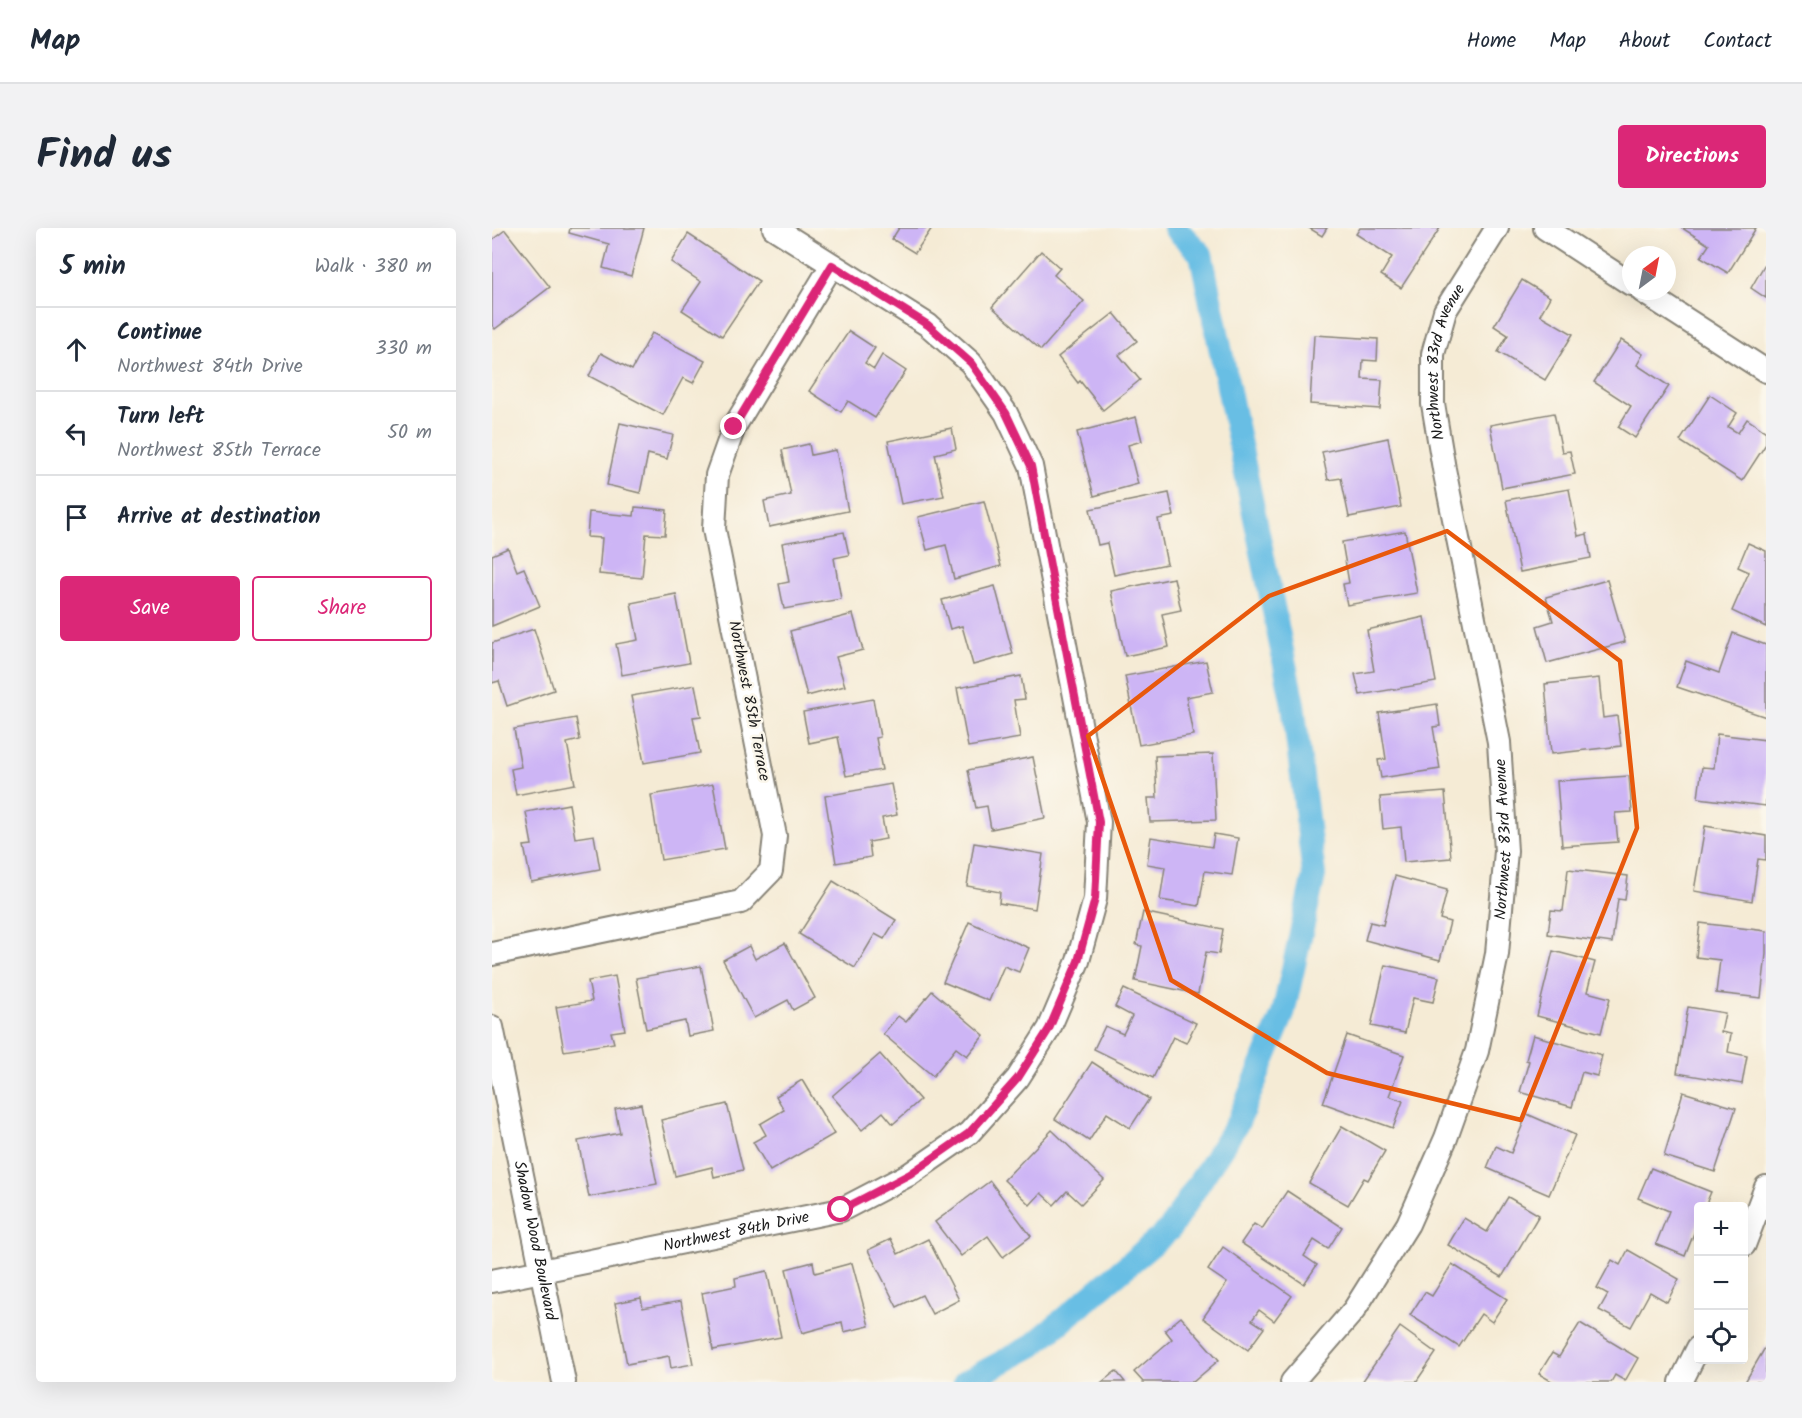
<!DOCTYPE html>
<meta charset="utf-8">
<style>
:root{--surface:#fff;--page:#f2f2f3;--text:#1f2937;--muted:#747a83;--line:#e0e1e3;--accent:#db2777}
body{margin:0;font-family:Kalam,sans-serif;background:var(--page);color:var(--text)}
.controls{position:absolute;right:18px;bottom:18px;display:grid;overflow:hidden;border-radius:6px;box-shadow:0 6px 24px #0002}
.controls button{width:54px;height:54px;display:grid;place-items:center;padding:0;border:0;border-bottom:2px solid var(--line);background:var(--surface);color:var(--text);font:30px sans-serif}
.compass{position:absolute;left:1130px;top:18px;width:54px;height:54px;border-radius:50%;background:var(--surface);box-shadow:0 6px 24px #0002;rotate:32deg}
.stop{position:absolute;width:18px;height:18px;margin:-14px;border:4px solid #db2777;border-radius:50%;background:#fff}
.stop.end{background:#db2777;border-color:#fff;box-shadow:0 2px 6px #0008}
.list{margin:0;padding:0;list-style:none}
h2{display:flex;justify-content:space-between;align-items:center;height:78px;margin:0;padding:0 24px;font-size:26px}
h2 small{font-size:20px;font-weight:400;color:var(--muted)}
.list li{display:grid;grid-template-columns:39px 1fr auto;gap:18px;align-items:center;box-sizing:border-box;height:84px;padding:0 24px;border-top:2px solid var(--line)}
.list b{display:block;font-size:22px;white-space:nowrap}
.list p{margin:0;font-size:20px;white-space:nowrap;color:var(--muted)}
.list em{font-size:20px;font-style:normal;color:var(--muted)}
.actions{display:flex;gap:12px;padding:18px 24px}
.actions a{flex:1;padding:14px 0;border:2px solid var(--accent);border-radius:6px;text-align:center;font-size:21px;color:var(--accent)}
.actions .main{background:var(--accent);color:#fff}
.icon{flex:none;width:33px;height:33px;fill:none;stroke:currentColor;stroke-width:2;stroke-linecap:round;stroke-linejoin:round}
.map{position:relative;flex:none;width:1274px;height:1154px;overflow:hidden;border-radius:6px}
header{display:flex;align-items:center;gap:36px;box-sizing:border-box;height:84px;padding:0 30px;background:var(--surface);border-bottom:2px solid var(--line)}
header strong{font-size:28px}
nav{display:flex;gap:33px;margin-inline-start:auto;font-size:21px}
.intro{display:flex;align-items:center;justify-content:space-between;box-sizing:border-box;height:144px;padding:0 36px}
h1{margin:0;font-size:42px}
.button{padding:15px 27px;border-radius:6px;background:var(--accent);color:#fff;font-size:21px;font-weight:700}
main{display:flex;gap:36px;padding:0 36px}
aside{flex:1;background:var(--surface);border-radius:6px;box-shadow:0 6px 24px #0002}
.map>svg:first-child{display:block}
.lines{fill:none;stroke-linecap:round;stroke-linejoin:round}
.canal{stroke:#68bee4;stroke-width:24}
.building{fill:#cdb5f5}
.street-casing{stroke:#888478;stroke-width:26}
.street{stroke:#fff;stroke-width:22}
.route{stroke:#db2777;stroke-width:8}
.marked{fill:none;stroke:#e8590c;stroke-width:4.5;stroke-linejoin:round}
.labels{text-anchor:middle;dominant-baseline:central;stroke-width:5;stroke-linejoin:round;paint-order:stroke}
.street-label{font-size:16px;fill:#1c1c1c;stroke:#fbf7ec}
</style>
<header>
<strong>Map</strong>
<nav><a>Home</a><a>Map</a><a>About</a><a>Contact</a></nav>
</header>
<div class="intro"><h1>Find us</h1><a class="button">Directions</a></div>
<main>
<aside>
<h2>5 min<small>Walk · 380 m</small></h2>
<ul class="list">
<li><svg class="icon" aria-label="ahead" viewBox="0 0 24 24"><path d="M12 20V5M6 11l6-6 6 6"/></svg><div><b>Continue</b><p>Northwest 84th Drive</p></div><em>330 m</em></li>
<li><svg class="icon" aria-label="left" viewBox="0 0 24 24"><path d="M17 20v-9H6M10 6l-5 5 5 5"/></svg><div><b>Turn left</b><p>Northwest 85th Terrace</p></div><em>50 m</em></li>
<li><svg class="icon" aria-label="arrive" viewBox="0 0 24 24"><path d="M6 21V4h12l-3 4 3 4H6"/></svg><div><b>Arrive at destination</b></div></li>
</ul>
<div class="actions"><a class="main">Save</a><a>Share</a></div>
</aside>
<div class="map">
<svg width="1274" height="1154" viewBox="0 0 1274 1154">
<rect width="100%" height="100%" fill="#fbf7ec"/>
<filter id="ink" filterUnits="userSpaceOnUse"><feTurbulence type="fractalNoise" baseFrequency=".0167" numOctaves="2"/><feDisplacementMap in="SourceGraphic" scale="12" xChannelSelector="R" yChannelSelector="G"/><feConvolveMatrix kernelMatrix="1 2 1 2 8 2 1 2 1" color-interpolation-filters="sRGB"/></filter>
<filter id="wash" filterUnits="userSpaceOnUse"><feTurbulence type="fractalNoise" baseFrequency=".008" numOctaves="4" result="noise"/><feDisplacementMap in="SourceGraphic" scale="24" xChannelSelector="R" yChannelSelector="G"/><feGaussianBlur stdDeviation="1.35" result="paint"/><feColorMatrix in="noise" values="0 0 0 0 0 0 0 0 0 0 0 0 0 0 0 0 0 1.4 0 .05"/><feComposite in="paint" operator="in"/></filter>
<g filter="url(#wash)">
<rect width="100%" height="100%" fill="#f5ebd5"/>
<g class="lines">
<path class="canal" d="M473 1154 540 1118 677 1002 746 894 791 786 822 647 801 476 709 26 683 0"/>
</g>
<g id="blocks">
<g class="building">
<path d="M78 0H152L139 48 111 40 117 16 77 5Z"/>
<path d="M407 0H440L423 25 400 11Z"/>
<path d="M817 0H835L830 8Z"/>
<path d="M868 0H948L909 60 889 47 900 29 864 6Z"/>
<path d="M1190 0H1264L1236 45 1209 29 1217 17Z"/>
<path d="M13 2 58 59 3 101 0 97V12Z"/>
<path d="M196 6 267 53 230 108 190 82 209 54 179 34Z"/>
<path d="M549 23 568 40 562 47 592 73 549 122 500 79Z"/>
<path d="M1274 34V70L1259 60Z"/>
<path d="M1030 52 1058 69 1048 87 1081 106 1053 152 1006 124 1016 107 1002 98Z"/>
<path d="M622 85 645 113 627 127 648 152 611 182 588 153 586 155 566 129Z"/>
<path d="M357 103 383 120 373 135 382 141 390 127 414 143 383 190 356 173 349 184 317 163Z"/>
<path d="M160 105 213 133 201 155 191 150 171 187 97 148 109 125 140 142Z"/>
<path d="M822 107 886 111 885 133 871 132 870 151 890 152 888 181 818 176Z"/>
<path d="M1129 112 1151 126 1145 137 1177 158 1143 210 1126 199 1139 178 1102 154Z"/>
<path d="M1218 167 1245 185 1236 199 1246 205 1255 191 1274 204V216L1250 253 1188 213Z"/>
<path d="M1062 185 1070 224 1078 223 1083 246 1010 260 998 197Z"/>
<path d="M644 189 650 213 636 217 646 256 602 268 585 204Z"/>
<path d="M128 195 181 207 175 231 156 226 148 265 115 257Z"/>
<path d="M460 200 464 221 443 226 452 268 409 276 396 213Z"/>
<path d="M896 210 909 279 857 289 849 250 836 252 830 224Z"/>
<path d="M317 216 319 227 344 222 356 283 277 299 272 273 299 267 290 222Z"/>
<path d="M1077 261 1086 308 1095 306 1099 330 1028 344 1014 272Z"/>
<path d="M677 265 682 288 666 291 675 336 622 347 615 315 606 317 598 281Z"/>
<path d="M492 273 509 338 462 351 454 317 435 322 426 289Z"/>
<path d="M143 279 175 282 173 307 154 306 150 350 107 346 110 310 95 309 97 284 142 288Z"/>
<path d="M913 303 925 365 855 377 851 356 857 355 850 314Z"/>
<path d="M352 304 357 327 342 330 349 371 292 381 287 356 297 354 290 315Z"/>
<path d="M1256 315 1274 323V399L1240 383 1257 344 1246 339Z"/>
<path d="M16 320 25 343 32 340 48 378 0 398V327Z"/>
<path d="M682 350 689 382 670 386 677 419 633 428 619 363Z"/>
<path d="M1115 352 1133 414 1055 435 1045 398 1061 393 1054 369Z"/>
<path d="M503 358 521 426 481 437 470 398 458 401 450 372Z"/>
<path d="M184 366 197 435 130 447 124 416 146 412 139 375Z"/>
<path d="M361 386 371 422 344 429 353 458 315 468 298 403Z"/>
<path d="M932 389 944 454 868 467 863 446 882 443 875 402Z"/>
<path d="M42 401 62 462 15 478 7 453 0 455V415Z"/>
<path d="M1241 405 1274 417V489L1185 459 1194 433 1227 445Z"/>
<path d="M714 433 721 464 694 469 701 507 647 517 633 448Z"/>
<path d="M529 448 533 471 522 472 528 510 476 519 465 460Z"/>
<path d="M1107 450 1111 490 1125 488 1129 518 1059 526 1053 456Z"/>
<path d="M203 457 209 488 201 489 208 525 152 535 139 468Z"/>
<path d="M381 471 388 509 384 510 390 542 354 548 346 509 317 515 311 484Z"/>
<path d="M945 476 948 498 941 499 948 541 889 550 886 532 894 531 887 485Z"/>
<path d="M84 490 88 512 75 515 83 556 24 567 19 541 29 539 22 501Z"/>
<path d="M1225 506 1274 512V578L1206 570 1210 539 1222 540Z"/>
<path d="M721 526 724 592 658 594 656 570H665L663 528Z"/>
<path d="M541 529 553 590 499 601 495 578 484 580 476 542Z"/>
<path d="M1137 548 1140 584 1123 585 1126 614 1070 618 1065 553Z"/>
<path d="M221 556 233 621 169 632 159 567Z"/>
<path d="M399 556 405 587 390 590 394 611 377 614 379 629 344 635 333 568Z"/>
<path d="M953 564 959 630 912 634 909 599 891 601 888 569Z"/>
<path d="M77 576 83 610 102 607 108 641 39 654 32 618 40 617 34 584Z"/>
<path d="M1213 598 1274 608V632L1266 631 1260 673 1202 663Z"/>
<path d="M722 606 746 610 740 647 713 643 707 678 668 672 673 639 655 636 659 609 720 619Z"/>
<path d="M482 615 551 626 543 681 507 675 508 664 475 658Z"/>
<path d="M1076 641 1136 648 1133 672 1126 671 1120 715 1056 706 1059 682 1071 683Z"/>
<path d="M903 648 955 662 948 691 958 694 948 732 873 712 878 694 891 697Z"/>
<path d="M341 653 404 692 392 711 383 706 363 740 307 706Z"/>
<path d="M651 684 731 701 727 726 714 724 706 766 643 753 650 718 644 717Z"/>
<path d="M477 694 537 720 527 744 512 738 497 773 451 754Z"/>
<path d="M1208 695 1274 703V726L1269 770 1224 765 1228 732 1204 729Z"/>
<path d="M293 715 323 770 301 782 296 772 262 790 231 732 257 718 263 731Z"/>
<path d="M1061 723 1103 734 1095 764 1118 770 1109 805 1045 788Z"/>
<path d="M893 737 947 749 941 774 921 770 913 805 879 798Z"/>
<path d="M209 738 222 803 196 808 193 793 154 801 144 750Z"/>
<path d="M123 748 133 802 119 804 122 815 72 823 64 779 100 773 96 753Z"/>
<path d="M632 761 704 795 694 815 681 809 661 850 602 821 613 798 631 806 640 788 623 779Z"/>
<path d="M440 763 492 807 475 828 464 820 441 848 391 806 406 788 414 794Z"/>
<path d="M1196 779 1233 785 1229 804 1239 806 1236 824 1255 828 1250 856 1185 845Z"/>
<path d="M855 807 912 827 897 868 911 873 901 900 831 875Z"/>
<path d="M1041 807 1110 827 1105 848 1090 844 1080 879 1028 864 1037 833 1034 832Z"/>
<path d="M388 826 428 872 401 896 391 884 370 902 340 868Z"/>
<path d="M600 834 657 871 638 900 615 885 597 913 563 891Z"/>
<path d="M310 852 342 906 278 943 261 914 274 907 268 896 292 882 284 868Z"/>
<path d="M1191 864 1244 880 1223 944 1172 928Z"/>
<path d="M149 876 165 956 97 969 86 913 128 905 123 881Z"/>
<path d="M235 876 251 942 222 949 220 939 183 948 169 892Z"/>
<path d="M1035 886 1083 907 1057 967 995 940 1004 918 1019 925Z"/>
<path d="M850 898 893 923 876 952 872 950 856 977 817 955Z"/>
<path d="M560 902 612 952 589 976 575 963 562 977 549 965 538 977 512 952Z"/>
<path d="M1159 940 1219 964 1213 978H1206V995L1193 1028 1164 1016 1177 983 1146 970Z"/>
<path d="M498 953 539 1008 511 1029 496 1008 469 1028 443 994Z"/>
<path d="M795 963 850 999 836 1021 822 1012 812 1028 825 1037 812 1056 749 1015 762 996 770 1001Z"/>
<path d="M1016 969 1047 987 1010 1049 956 1017 972 990 995 1004Z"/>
<path d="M399 1011 406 1026 436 1011 467 1072 440 1086 430 1067 405 1079 376 1022Z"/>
<path d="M731 1019 800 1068 782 1093 767 1082 760 1092 772 1100 756 1122 711 1090 735 1055 716 1042Z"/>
<path d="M1136 1022 1187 1051 1175 1074 1158 1064 1139 1099 1107 1082 1116 1066 1105 1060 1120 1032 1128 1037Z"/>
<path d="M321 1034 323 1045 360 1035 377 1098 352 1104 350 1094 310 1105 294 1041Z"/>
<path d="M960 1036 1015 1071 1000 1094 989 1086 967 1119 918 1087 933 1064 940 1068Z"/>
<path d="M275 1043 289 1109 221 1122 210 1065 244 1058 243 1050Z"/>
<path d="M149 1070 151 1080 189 1073 201 1136 179 1140 177 1128 135 1136 123 1075Z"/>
<path d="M689 1089 727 1132 701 1154H651L642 1144 680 1111 673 1102Z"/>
<path d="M1088 1095 1146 1130 1133 1153 1123 1147 1119 1154H1061L1047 1146 1060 1125 1067 1129Z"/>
<path d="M908 1099 944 1125 924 1154H870Z"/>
<path d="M1274 1118V1154H1253Z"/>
<path d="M624 1143 633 1154H610Z"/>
</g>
</g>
</g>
<g filter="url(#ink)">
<use href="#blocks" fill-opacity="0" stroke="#888478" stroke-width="1.5"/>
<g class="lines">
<g class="street-casing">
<g id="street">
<path d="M1053 0 1139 56"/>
<path d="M1150 63 1274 143"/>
<path d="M0 726 249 674 279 643 283 608 222 301 225 247 242 199 340 37"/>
<path id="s1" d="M0 799 72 1154"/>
<path d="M1252 1017 1274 959"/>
<path id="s2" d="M0 1053 349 982 418 946 477 905 526 850 557 801 586 733 603 671 607 594 539 238 514 185 479 135 436 97 282 0"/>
<path id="s3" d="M800 1154 862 1082 916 996 954 910 985 823 1005 726 1014 623 1007 514 952 241 941 176V126L953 83 1005 0"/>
<path d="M1189 1154 1206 1120"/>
</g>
</g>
<use href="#street" class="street"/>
</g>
</g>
<g class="lines" filter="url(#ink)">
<path class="route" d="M242 199 340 37 436 97 479 135 514 185 539 238 607 594 603 671 586 733 557 801 526 850 477 905 418 946 349 982"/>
</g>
<path class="marked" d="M955 303 1128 433 1145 600 1029 892 835 845 679 752 596 508 777 368Z"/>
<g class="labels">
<g class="street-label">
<text stroke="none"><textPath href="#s3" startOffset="1083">Northwest 83rd Avenue</textPath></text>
<text transform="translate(257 473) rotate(79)">Northwest 85th Terrace</text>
<text stroke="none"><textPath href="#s3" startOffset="597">Northwest 83rd Avenue</textPath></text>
<text stroke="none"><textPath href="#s2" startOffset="249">Northwest 84th Drive</textPath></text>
<text stroke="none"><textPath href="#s1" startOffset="218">Shadow Wood Boulevard</textPath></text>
</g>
</g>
</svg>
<div class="controls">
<button>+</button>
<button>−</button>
<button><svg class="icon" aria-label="locate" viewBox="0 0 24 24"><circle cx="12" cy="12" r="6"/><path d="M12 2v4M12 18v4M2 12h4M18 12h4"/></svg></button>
</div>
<svg class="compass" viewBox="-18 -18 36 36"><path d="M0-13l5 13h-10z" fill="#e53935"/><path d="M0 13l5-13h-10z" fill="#747a83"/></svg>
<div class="stop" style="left:349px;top:982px"></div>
<div class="stop end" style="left:242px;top:199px"></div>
</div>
</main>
